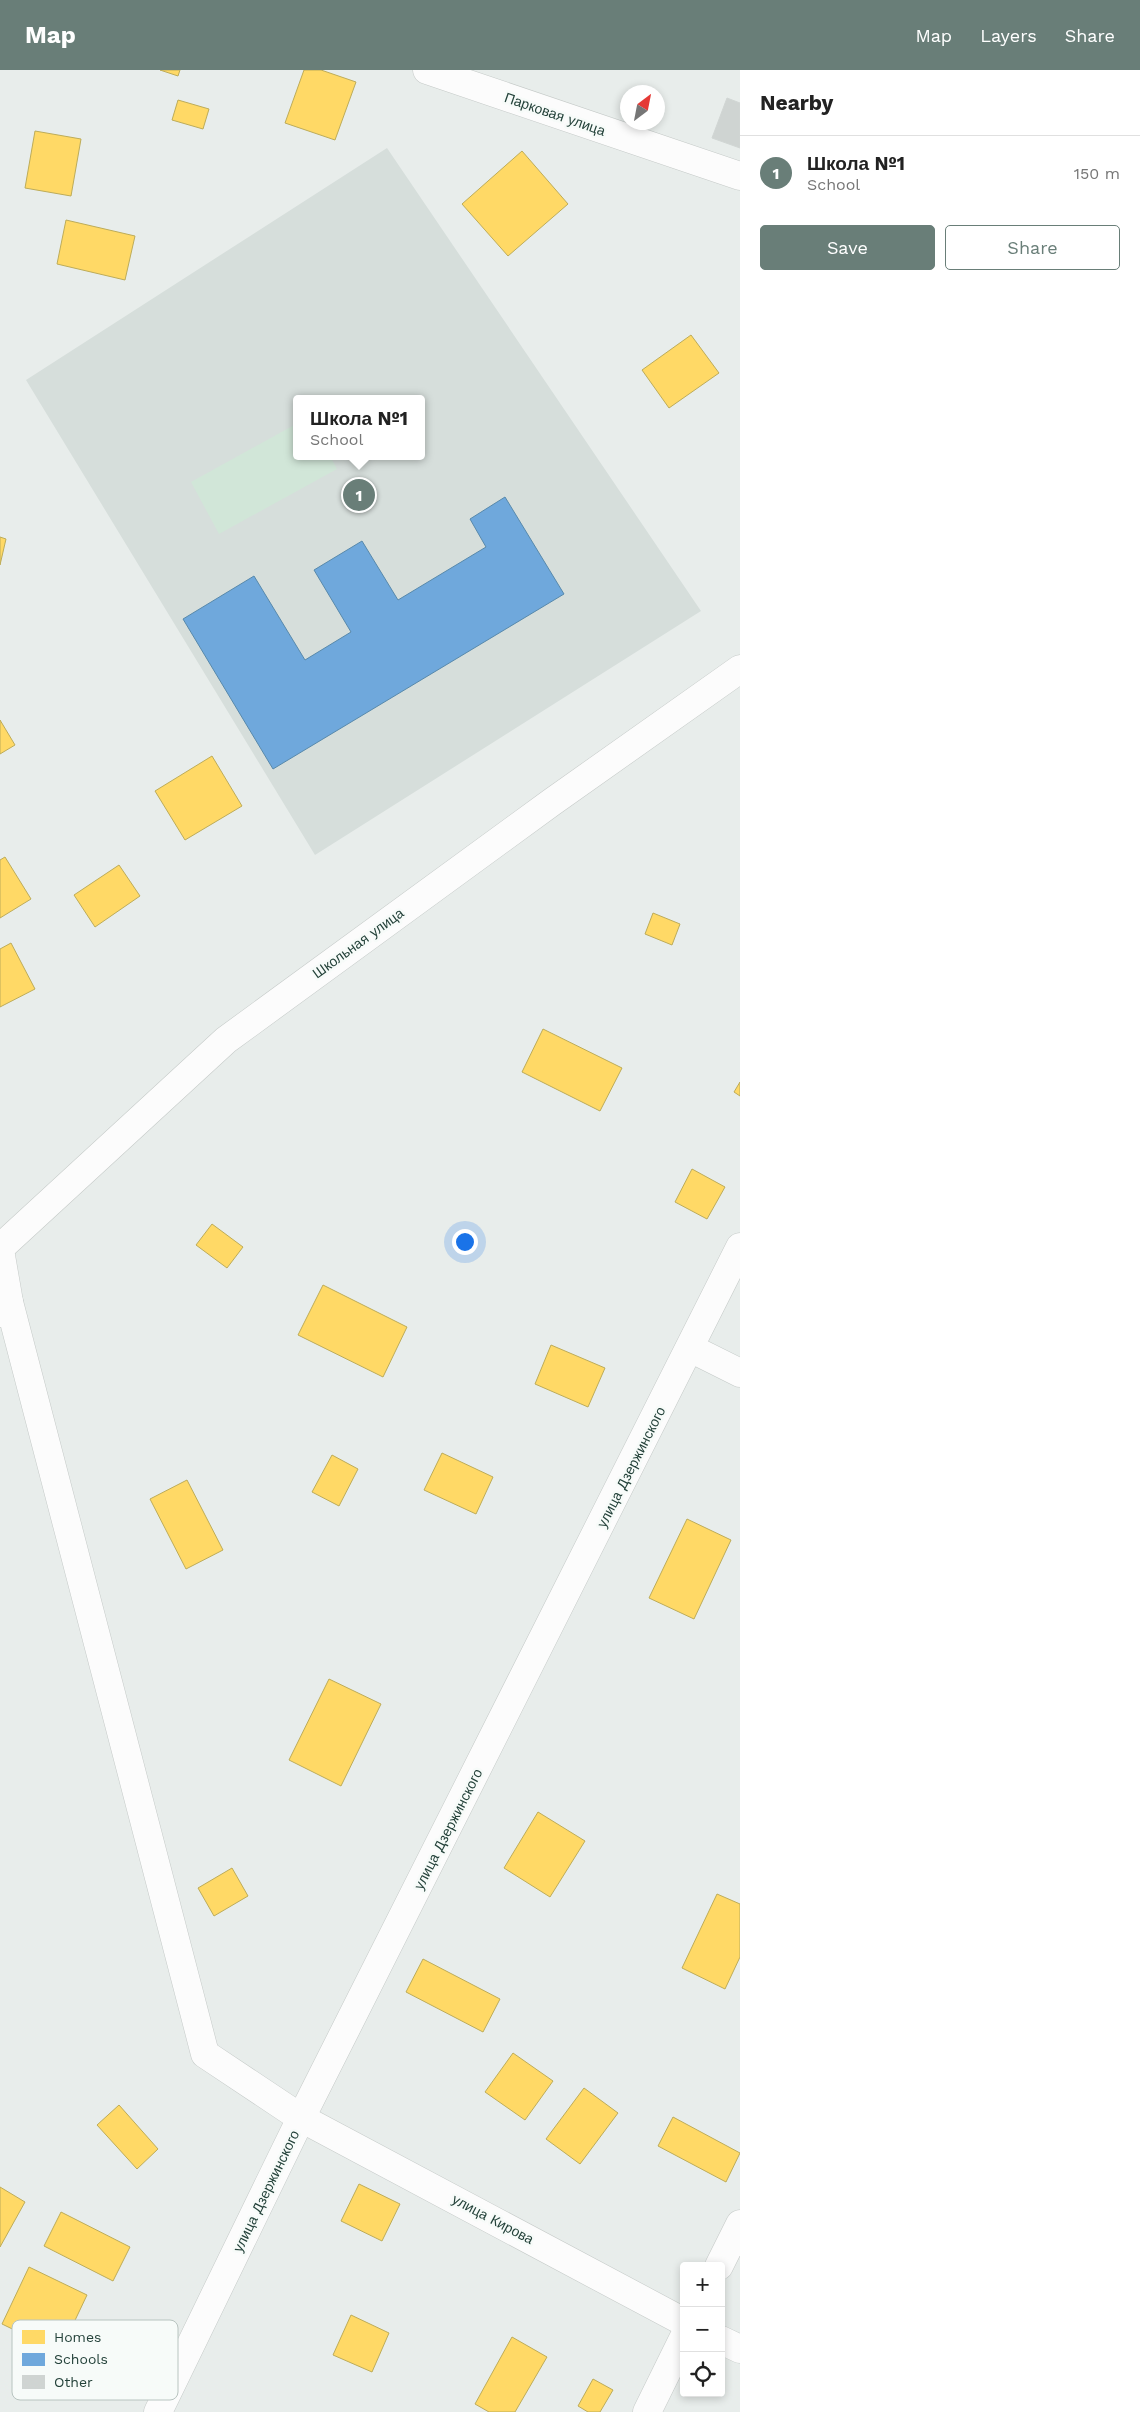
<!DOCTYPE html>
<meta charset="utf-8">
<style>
:root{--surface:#fff;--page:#f2f2f2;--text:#222;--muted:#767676;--line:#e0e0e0;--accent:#697e78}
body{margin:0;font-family:"Work Sans",sans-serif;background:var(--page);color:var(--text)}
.controls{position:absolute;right:15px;bottom:15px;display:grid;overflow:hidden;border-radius:5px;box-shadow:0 2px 8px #0003}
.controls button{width:45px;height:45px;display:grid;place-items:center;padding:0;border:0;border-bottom:1px solid var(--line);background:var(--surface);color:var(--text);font:25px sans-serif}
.compass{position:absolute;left:620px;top:15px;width:45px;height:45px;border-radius:50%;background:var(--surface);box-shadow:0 2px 8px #0003;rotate:32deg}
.you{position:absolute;left:464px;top:1171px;width:18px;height:18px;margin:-12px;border:4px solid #fff;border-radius:50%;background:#1a73e8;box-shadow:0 0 0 8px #1a73e833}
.badge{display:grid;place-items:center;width:32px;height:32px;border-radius:50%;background:var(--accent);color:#fff;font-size:16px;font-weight:700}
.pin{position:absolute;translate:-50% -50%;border:2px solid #fff;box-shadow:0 1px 5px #0006}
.popup{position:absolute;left:293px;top:325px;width:132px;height:65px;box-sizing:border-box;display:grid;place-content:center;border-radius:5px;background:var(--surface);filter:drop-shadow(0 1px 4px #0005);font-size:16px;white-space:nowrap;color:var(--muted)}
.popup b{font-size:19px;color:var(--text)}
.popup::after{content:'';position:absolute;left:50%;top:100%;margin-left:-10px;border:10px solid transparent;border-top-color:var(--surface)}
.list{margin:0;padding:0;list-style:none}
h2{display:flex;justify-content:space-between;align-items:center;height:65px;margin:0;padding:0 20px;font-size:21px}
h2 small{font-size:16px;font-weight:400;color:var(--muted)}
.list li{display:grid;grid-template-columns:32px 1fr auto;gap:15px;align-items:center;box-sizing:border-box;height:75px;padding:0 20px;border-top:1px solid var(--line)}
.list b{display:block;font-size:19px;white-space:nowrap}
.list p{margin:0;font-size:16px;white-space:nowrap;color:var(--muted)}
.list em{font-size:16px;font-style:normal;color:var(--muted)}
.actions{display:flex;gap:10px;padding:15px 20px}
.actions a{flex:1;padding:11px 0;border:1px solid var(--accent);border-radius:5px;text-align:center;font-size:18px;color:var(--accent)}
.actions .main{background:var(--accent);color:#fff}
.icon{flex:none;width:28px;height:28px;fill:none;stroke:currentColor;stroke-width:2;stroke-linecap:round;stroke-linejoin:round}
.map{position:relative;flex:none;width:740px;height:2342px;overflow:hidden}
header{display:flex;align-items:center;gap:30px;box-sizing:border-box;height:70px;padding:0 25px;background:var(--accent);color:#fff}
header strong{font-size:24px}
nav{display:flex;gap:28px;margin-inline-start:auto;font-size:18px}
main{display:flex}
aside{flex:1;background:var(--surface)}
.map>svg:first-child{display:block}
.built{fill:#d6dedb;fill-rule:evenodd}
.green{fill:#d1e6d8}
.homes{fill:#ffd966;stroke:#bdac59}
.schools{fill:#6fa8dc;stroke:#5889ab}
.building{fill:#cfd4d2;stroke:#d1d6d4}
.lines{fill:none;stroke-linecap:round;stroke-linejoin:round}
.minor-casing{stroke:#c5cac8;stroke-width:29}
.tertiary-casing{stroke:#c5cac8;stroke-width:29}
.minor{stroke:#fcfcfc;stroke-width:28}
.tertiary{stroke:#fcfcfc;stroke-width:28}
.labels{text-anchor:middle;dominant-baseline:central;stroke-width:5;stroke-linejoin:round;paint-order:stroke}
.street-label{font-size:14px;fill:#24423a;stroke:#f7fbf9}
.key{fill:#f7fbf9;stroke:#b8c4c0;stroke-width:1}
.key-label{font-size:14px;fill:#24423a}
</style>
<header>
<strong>Map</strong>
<nav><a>Map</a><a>Layers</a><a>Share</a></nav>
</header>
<main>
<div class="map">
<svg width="740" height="2342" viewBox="0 0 740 2342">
<rect width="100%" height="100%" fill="#e8edeb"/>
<path class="built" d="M387 78 701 541 315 785 26 310ZM296 329H422V386H296Z"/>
<path class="green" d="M296 354V386H330L337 399 219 464 191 412Z"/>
<g class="homes">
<path d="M160 0H180L178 6Z"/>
<path d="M304 0H321L356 12 335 70 285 53Z"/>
<path d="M178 30 209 39 203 59 172 50Z"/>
<path d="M35 61 81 69 71 126 25 118Z"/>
<path d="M522 81 568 134 508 186 462 134Z"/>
<path d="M66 150 135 166 125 210 57 194Z"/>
<path d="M691 265 719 303 669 338 642 300Z"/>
<path d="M0 467 6 469 0 495Z"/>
<path d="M0 650 15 675 0 684Z"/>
<path d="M212 686 242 736 185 770 155 721Z"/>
<path d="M5 787 31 829 0 848V790Z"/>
<path d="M119 795 140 826 95 857 74 825Z"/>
<path d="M653 843 680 854 672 875 645 864Z"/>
<path d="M11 873 35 919 0 937V879Z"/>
<path d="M543 959 622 998 600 1041 522 1002Z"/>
<path d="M740 1012V1026L734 1022Z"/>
<path d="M692 1099 725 1117 707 1149 675 1132Z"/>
<path d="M212 1154 243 1177 227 1198 196 1175Z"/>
<path d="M323 1215 407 1257 383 1307 298 1265Z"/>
<path d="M551 1275 605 1298 588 1337 535 1314Z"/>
<path d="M442 1383 493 1407 476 1444 424 1420Z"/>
<path d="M332 1385 358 1399 339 1436 312 1422Z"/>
<path d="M187 1410 223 1480 186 1499 150 1429Z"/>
<path d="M687 1449 731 1470 694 1549 649 1528Z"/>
<path d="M329 1609 381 1634 341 1716 289 1690Z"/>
<path d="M538 1742 585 1771 550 1827 504 1798Z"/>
<path d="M232 1798 248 1826 214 1846 198 1818Z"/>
<path d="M717 1824 740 1834V1887L725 1919 682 1898Z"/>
<path d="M423 1889 500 1929 483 1962 406 1922Z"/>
<path d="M513 1983 553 2011 525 2050 485 2022Z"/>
<path d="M584 2018 618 2043 580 2094 546 2069Z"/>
<path d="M119 2035 158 2079 137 2099 97 2055Z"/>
<path d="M673 2047 740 2083 726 2112 658 2076Z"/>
<path d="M359 2114 400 2134 382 2171 341 2151Z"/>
<path d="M0 2117 25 2132 0 2177Z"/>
<path d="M61 2142 130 2177 113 2211 44 2176Z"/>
<path d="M29 2197 87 2225 60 2282 2 2254Z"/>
<path d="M351 2245 389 2263 372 2302 333 2285Z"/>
<path d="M512 2267 547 2287 515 2342H489L475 2334Z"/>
<path d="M593 2309 613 2320 600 2342H588L578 2336Z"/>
</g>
<path class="schools" d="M505 427 564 524 273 699 183 549 254 506 305 590 351 562 314 500 362 471 398 530 486 477 470 449Z"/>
<path class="building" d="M727 28 740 33V78L712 68Z"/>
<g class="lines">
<g class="minor-casing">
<g id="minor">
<path d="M427 0 740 106"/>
<path d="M0 1178 226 970 552 732 740 599"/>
<path d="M0 1180 9 1232 0 1243"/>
<path d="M9 1232 205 1984 301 2048 684 2252"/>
<path d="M690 1278 740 1303"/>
<path d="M719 2196 740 2154"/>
<path d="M721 2270 740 2279"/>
<path d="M647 2342 684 2267"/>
</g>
</g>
<g class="tertiary-casing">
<path id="tertiary" d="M158 2342 301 2048 740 1177"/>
</g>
<use href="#minor" class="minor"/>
<use href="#tertiary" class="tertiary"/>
</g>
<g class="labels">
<g class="street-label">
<text transform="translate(555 44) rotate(19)">Парковая улица</text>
<text transform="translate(358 873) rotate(-36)">Школьная улица</text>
<text transform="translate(631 1397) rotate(-63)">улица Дзержинского</text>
<text transform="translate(448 1759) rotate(-63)">улица Дзержинского</text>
<text transform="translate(266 2121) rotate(-64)">улица Дзержинского</text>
<text transform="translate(493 2149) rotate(28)">улица Кирова</text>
</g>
</g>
<rect x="12" y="2250" width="166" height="80" rx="8" class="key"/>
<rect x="22" y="2260" width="23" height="14" fill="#ffd966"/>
<rect x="22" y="2283" width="23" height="13" fill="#6fa8dc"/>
<rect x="22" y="2305" width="23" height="14" fill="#cfd4d2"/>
<g class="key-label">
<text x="54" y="2272">Homes</text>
<text x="54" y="2294">Schools</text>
<text x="54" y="2317">Other</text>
</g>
</svg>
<div class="controls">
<button>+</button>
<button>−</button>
<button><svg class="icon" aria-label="locate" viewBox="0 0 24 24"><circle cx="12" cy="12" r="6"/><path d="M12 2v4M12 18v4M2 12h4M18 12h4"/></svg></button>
</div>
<svg class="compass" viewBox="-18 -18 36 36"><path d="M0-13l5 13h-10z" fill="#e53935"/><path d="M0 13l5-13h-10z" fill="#767676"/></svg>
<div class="you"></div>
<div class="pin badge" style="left:359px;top:425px">1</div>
<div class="popup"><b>Школа №1</b>School</div>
</div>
<aside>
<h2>Nearby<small></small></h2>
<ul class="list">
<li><span class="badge">1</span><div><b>Школа №1</b><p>School</p></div><em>150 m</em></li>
</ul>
<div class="actions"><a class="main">Save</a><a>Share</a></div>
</aside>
</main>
